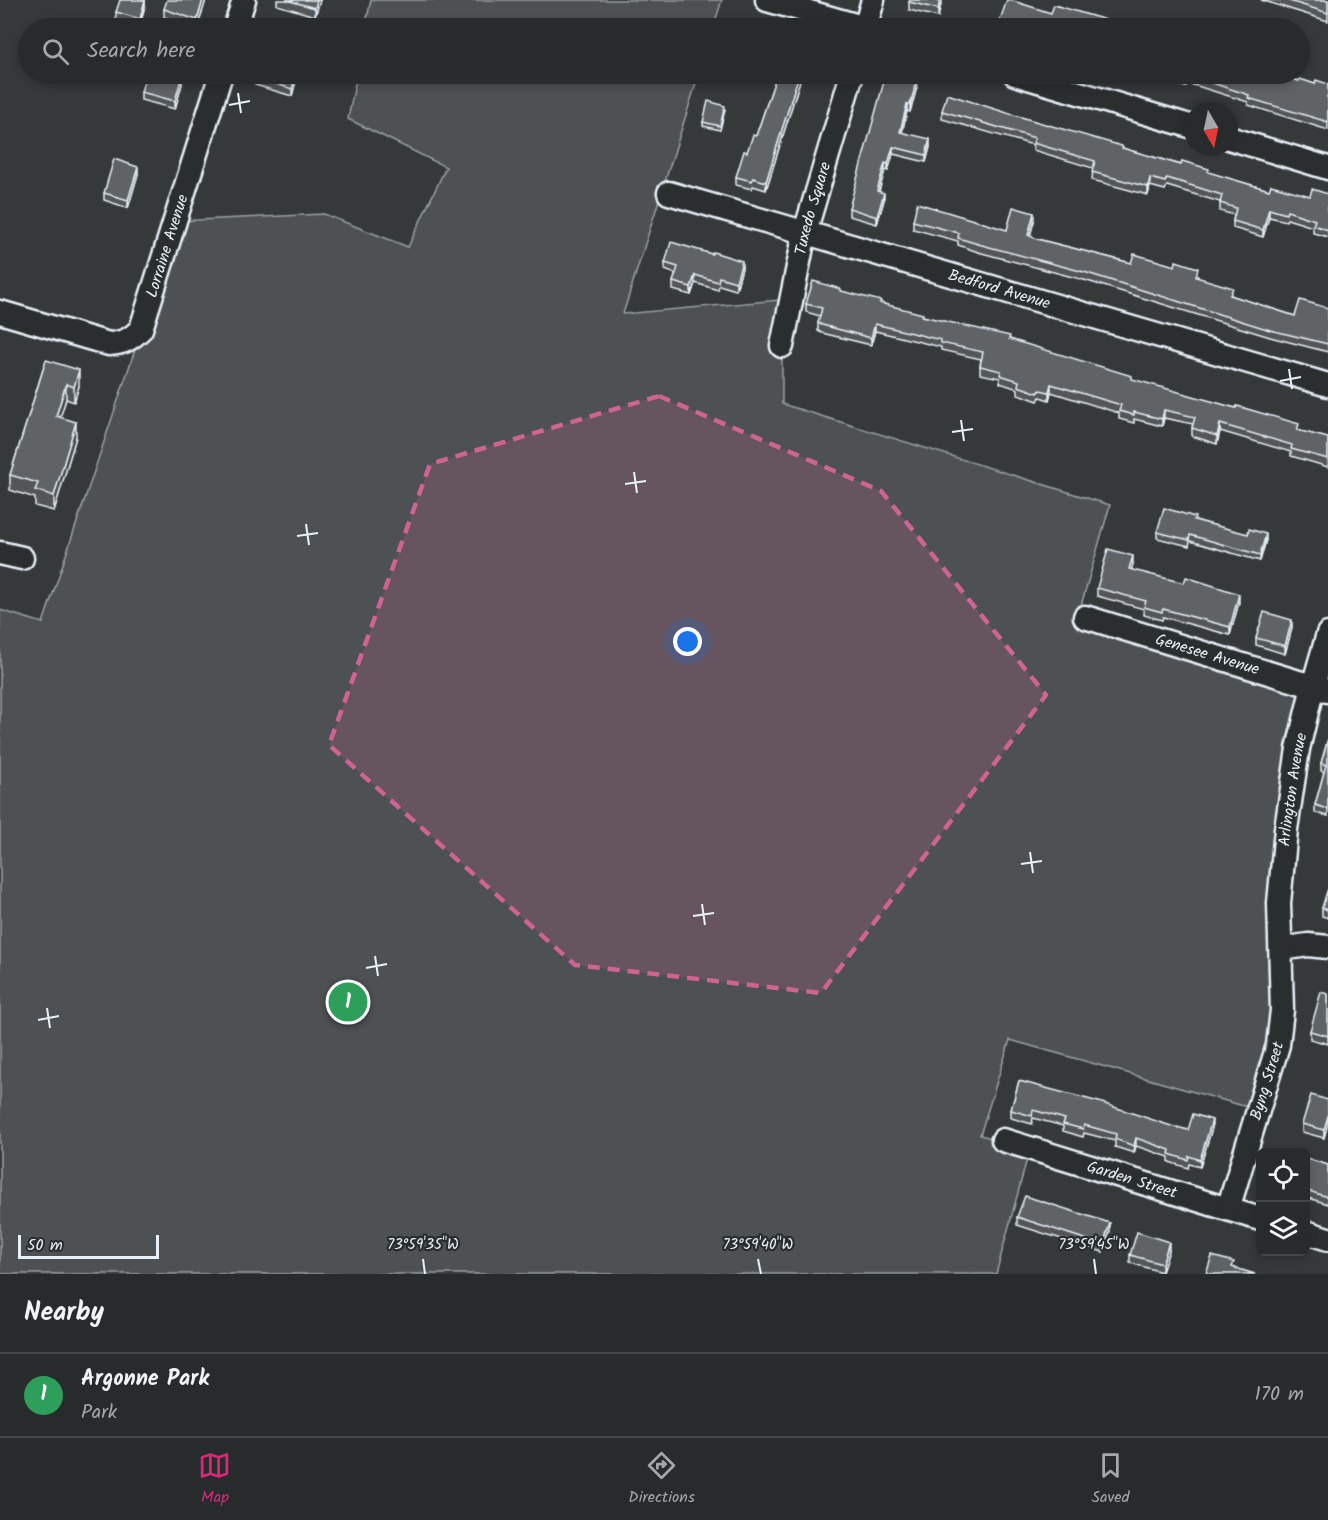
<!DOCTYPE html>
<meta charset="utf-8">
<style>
:root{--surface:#282b2c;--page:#343738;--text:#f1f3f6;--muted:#a5a7a9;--line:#444748;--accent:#db2777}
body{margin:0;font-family:Kalam,sans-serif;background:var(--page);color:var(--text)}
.controls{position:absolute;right:18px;bottom:18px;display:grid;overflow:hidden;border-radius:9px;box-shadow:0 3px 9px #0003}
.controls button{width:54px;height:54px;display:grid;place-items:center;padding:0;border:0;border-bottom:2px solid var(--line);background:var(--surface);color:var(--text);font:30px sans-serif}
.compass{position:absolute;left:1184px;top:102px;width:54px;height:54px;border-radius:50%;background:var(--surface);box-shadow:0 3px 9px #0003;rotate:171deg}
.scale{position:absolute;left:18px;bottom:15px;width:141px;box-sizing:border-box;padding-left:6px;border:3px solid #e8f1f8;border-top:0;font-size:16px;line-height:21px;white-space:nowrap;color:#e8f1f8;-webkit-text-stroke:4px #2a2d2e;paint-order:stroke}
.you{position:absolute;left:688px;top:642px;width:21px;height:21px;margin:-15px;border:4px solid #fff;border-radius:50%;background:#1a73e8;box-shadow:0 0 0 9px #1a73e833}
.badge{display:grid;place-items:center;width:39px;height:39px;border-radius:50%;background:var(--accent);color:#fff;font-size:20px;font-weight:700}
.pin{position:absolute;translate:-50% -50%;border:3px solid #fff;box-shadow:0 2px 6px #0006}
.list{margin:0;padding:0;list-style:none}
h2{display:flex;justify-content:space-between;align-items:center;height:78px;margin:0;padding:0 24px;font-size:26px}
h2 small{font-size:20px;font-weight:400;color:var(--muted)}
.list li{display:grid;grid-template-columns:39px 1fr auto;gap:18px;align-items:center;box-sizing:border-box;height:84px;padding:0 24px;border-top:2px solid var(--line)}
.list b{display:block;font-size:22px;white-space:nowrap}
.list p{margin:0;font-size:20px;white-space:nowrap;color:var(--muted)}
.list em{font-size:20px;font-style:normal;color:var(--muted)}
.icon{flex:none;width:33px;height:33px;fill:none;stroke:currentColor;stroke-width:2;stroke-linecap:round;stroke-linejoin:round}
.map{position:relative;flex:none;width:1328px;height:1274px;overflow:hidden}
.search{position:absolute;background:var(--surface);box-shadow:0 3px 9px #0003;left:18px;right:18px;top:18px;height:66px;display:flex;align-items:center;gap:15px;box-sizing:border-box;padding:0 21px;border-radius:33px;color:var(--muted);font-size:22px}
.sheet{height:162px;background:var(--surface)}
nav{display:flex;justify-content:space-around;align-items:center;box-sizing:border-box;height:84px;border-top:2px solid var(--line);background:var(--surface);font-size:16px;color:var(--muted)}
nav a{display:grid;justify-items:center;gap:3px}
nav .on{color:var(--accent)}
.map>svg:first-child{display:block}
.green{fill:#4d5152;stroke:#9aa1a5;stroke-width:1.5}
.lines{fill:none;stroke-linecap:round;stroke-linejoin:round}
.minor-casing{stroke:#e8f1f8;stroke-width:27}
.minor{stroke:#2a2d2e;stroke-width:22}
.wall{fill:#525557;stroke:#e8f1f8;stroke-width:1.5}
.shaded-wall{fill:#424547;stroke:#e8f1f8;stroke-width:1.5}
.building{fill:#5f6365;stroke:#e8f1f8;stroke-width:1.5}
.marked{fill:#cf6492;fill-opacity:0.2;stroke:#cf6492;stroke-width:4.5;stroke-dasharray:12 8;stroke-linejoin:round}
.ticks{fill:none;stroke:#e8f1f8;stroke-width:2}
.labels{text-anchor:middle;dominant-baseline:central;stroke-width:4.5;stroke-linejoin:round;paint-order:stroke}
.street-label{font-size:16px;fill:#e8f1f8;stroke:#2a2d2e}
.ticks-label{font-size:15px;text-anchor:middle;fill:#e8f1f8;stroke:#2a2d2e;stroke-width:4.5;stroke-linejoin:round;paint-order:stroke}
</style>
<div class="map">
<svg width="1328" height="1274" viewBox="0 0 1328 1274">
<rect width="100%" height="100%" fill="#35393a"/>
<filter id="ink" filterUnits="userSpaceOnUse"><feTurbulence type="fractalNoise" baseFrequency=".0167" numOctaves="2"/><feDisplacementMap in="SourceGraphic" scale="12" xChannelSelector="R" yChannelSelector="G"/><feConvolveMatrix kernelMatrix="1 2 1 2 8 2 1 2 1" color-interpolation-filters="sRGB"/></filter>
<g filter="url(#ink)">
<g class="green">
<path d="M371 0H722L713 28H365Z"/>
<path d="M357 74H699L623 314 791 299 782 346V404L1110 505 1078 616 1313 686 1281 949 1258 1110 1010 1040 980 1135 1030 1148 996 1274H0V610L43 623 144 323 176 221 324 214 408 247 446 167 348 119Z"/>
</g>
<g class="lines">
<g class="minor-casing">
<g id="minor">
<path d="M767 0 866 28"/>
<path d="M235 28 244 0"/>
<path d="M865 28 873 0"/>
<path d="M1015 74 1193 127"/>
<path d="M1229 138 1328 168"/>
<path id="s1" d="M669 193 1328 385"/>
<path id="s2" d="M0 312 109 344C124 343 131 339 141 329L221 74"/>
<path id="s3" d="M782 346 805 232 852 74"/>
<path d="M0 553 22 558"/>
<path id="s4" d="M1085 617 1328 691"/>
<path d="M1281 949 1308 945 1328 947"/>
<path id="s5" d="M1003 1140 1260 1219"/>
<path id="s6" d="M1228 1209 1278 1045 1282 1010 1279 903 1286 829 1298 749 1313 686 1328 634"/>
<path d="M1306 1232 1328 1239"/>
</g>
</g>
<use href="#minor" class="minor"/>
</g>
<g class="wall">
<path d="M145 0V5L140 26 116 20V12Z"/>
<path d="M205 0V3L197 28 164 17V9Z"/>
<path d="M277 0H320L315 16 277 5Z"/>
<path d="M942 0 938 17 909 10V2Z"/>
<path d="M1261 0H1328V21Z"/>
<path d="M1051 13 1134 28H999V23Z"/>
<path d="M777 74H802L766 190 753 186 752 189 736 185V177L747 152 756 136Z"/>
<path d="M1141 74H1273L1299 81 1315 84H1328V130L1248 105V102L1197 86 1187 84 1186 87Z"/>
<path d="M255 77 296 81 292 96 255 85Z"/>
<path d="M182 84 175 109 141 100V92Z"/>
<path d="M917 87 910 112 907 111 902 133 930 147 926 162 893 154 888 171 885 170 879 191 884 200 877 224 849 216V208Z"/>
<path d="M725 110 720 130 703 126V122Z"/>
<path d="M942 111 1017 116 1122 148 1269 190 1310 196 1328 194V237L1313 233V227L1287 219 1286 221 1269 217 1263 237 1233 228V221L1234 215 1220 211V202L1167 186 1165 190 1150 186 1148 195 1092 180 1093 168 1033 150V145L942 119Z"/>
<path d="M138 174 128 208 104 200V193Z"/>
<path d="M913 221 1007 230 1034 221 1030 236 1037 239 1131 263 1198 276V278L1233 296 1295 316 1328 308V352L1270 337 1084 280 978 252 958 245V241L913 229Z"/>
<path d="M665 263 742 268 736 290 719 285 718 290 695 283 691 295 673 290V282L676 274 665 270Z"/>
<path d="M841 291 923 316 1010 339 1132 380 1299 431 1328 438V467L1291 456V452L1220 431 1217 444 1192 436V428L1193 424 1164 418 1162 426 1134 419V423L1119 419V413L1051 392 1049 400 1040 397 1038 401 1018 394V389L1000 383V378L980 374V366L981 359 941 350V347L875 331 871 345 822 333 818 331V323L820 316 806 312V304Z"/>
<path d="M46 360 79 386 74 402 66 399 60 417 76 437 54 511 35 506V498L10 490V475Z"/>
<path d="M1195 520 1266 540 1260 561 1190 541 1189 546 1157 538V532Z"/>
<path d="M1133 564 1131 570 1239 602 1230 635 1163 617 1162 620 1144 615V609L1097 596V588Z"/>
<path d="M1292 628 1285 654 1256 645V638Z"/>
<path d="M1328 739V816L1315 813V805L1324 772 1321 771V763Z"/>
<path d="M1328 889V918L1322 916V908Z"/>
<path d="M1328 994V1044L1310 1039V1031Z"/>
<path d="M1019 1081 1177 1128 1188 1130 1212 1128 1200 1167 1189 1164 1188 1168 1169 1162V1157L1136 1146 1134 1153 1115 1147V1141L1084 1133 1083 1137 1063 1131V1126L1033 1118 1032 1124 1011 1118V1110Z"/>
<path d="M1328 1100 1324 1138 1302 1132V1124Z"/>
<path d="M1305 1158 1328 1165V1204L1305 1197Z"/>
<path d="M1017 1217 1110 1231 1103 1252 1017 1225Z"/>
<path d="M1169 1250 1162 1272 1130 1263V1255Z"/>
</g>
<g class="shaded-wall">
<path d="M145 0V5L140 26V19Z"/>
<path d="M203 0H205V3L197 28V20Z"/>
<path d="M317 0H320L315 16V8Z"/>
<path d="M940 0H942L938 17V9Z"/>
<path d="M296 74V81L292 96V89Z"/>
<path d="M799 74H802L766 190V182Z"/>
<path d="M182 76V84L175 109V101Z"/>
<path d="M917 80V87L910 112V105Z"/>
<path d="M907 104V111L900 140V132Z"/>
<path d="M930 139V147L926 162V155Z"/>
<path d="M893 147V154L888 171V164Z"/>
<path d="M885 163V170L877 198V191Z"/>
<path d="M138 167V174L128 208V200Z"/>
<path d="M1150 178V186L1148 195V187Z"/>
<path d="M884 193V200L877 224V217Z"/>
<path d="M1269 209V217L1263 237V230Z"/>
<path d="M1034 213V221L1028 243V235Z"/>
<path d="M742 261V268L736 290V282Z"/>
<path d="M695 275V283L691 295V287Z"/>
<path d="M875 324V331L871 345V338Z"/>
<path d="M79 370V386L74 402V387Z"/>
<path d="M66 384V399L56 431V416Z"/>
<path d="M1051 384V392L1049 400V392Z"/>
<path d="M1164 410V418L1162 426V419Z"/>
<path d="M76 422V437L54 511V496Z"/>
<path d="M1220 424V431L1217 444V436Z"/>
<path d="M1266 534V540L1260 561V555Z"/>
<path d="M1133 556V564L1129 577V569Z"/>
<path d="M1239 594V602L1230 635V627Z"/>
<path d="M1292 620V628L1285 654V646Z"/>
<path d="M1328 1116V1124L1324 1138V1130Z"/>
<path d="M1212 1120V1128L1200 1167V1160Z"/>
<path d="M1136 1138V1146L1134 1153V1146Z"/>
<path d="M1110 1223V1231L1103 1252V1245Z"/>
<path d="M1169 1242V1250L1162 1272V1264Z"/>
</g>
<g class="building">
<path d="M120 0H145L140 19 116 12Z"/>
<path d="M167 0H203L197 20 164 9Z"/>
<path d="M286 0H317L315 8Z"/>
<path d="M910 0H940L938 9 909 2Z"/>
<path d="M1007 0H1010L1051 13 1054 5 1134 28H1017L999 23Z"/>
<path d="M1286 0H1328V13Z"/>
<path d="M146 74H172L182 76 175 101 141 92Z"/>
<path d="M256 74H296L292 89 255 77Z"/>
<path d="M777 74H799L766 182 753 178 752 181 736 177 744 151 747 152 753 135 756 136Z"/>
<path d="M886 74H894L917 80 910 105 907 104 900 132 930 139 926 155 893 147 888 164 885 163 877 191 884 193 877 217 849 208Z"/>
<path d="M1168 74H1273L1299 81 1300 79 1315 84 1316 80 1328 84V94L1327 97H1328V122L1248 98 1249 95 1197 78 1187 76 1186 79Z"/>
<path d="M947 94 1017 116 1122 146V148L1181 165 1182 161 1209 169 1208 172 1269 190 1271 185 1310 196 1312 189 1328 194V230L1313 225 1315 220 1287 211 1286 214 1269 209 1263 230 1233 221 1236 208 1220 203 1222 195 1167 178 1165 182 1150 178 1148 187 1092 172 1095 161 1033 143 1035 138 942 111Z"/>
<path d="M708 101 725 106 720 126 703 122Z"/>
<path d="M114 159 138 167 128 200 104 193Z"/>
<path d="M917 203 1007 230 1013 207 1034 213 1028 235 1037 239 1131 263 1134 254 1175 266 1176 261 1198 268 1196 277 1233 288 1230 295 1295 316 1300 300 1328 308V344L1270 330 1084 272 978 244 958 238 959 233 913 221Z"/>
<path d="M671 242 712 254 713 252 742 261 736 282 719 277 718 282 695 275 691 287 673 282 678 267 665 263Z"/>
<path d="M813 281 841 289V291L881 301 880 303 923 314 922 316 1010 336 1009 339 1132 376V379L1236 408 1237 406 1299 424 1297 430 1328 438V459L1291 449 1292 445 1220 424 1217 436 1192 428 1195 417 1164 410 1162 419 1134 412V415L1119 411 1121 405 1051 384 1049 392 1040 390 1038 393 1018 386 1019 381 1000 375 1001 371 980 366 983 352 941 343V340L875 324 871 338 822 325 818 323 822 308 806 304Z"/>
<path d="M46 360 79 370 74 387 66 384 56 416 76 422 54 496 35 490 38 483 10 475Z"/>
<path d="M1164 508 1195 517 1194 520 1248 534 1249 529 1266 534 1260 555 1190 535 1189 540 1157 532Z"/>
<path d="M1108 549 1133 556 1129 569 1184 583 1186 577 1239 594 1230 627 1163 609 1162 612 1144 607 1146 601 1097 588Z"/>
<path d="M1264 612 1292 620 1285 646 1256 638Z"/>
<path d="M1328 739V809L1315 805 1326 765 1321 763Z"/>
<path d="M1328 889V910L1322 908Z"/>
<path d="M1321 992 1328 994V1036L1310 1031Z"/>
<path d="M1019 1081 1099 1102 1177 1128V1127L1188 1130 1193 1114 1212 1120 1200 1160 1189 1156 1188 1160 1169 1154 1170 1150 1136 1138 1134 1146 1115 1139 1116 1134 1084 1125 1083 1129 1063 1124 1065 1119 1033 1110 1032 1116 1011 1110Z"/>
<path d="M1311 1095 1328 1100V1116L1324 1130 1302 1124Z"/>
<path d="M1305 1158 1328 1165V1197L1305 1190Z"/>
<path d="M1025 1196 1110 1223 1103 1245 1017 1217Z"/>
<path d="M1137 1232 1169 1242 1162 1264 1130 1255Z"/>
<path d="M1212 1256 1234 1262 1232 1267 1255 1274H1206Z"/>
</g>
</g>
<path class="marked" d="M659 396 881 491 1046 695 821 993 575 965 329 745 430 464Z"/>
<path class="ticks" d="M238 93 241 113M229 105 250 101M1289 369 1292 389M1280 381 1301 377M961 420 964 441M952 432 973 429M634 472 637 493M625 484 646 481M306 524 309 545M297 536 318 533M1030 852 1033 873M1021 864 1042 861M702 904 705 925M693 916 714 913M375 956 378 976M366 968 387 964M47 1008 50 1028M38 1020 59 1016M423 1259 425 1274M758 1259 761 1274M1094 1259 1096 1274"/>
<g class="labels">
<g class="street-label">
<text stroke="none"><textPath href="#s3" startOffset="141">Tuxedo Square</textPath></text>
<text stroke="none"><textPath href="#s2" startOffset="237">Lorraine Avenue</textPath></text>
<text stroke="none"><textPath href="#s1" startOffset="344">Bedford Avenue</textPath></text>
<text stroke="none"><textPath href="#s4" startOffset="128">Genesee Avenue</textPath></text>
<text stroke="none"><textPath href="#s6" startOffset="428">Arlington Avenue</textPath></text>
<text stroke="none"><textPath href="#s6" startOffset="134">Byng Street</textPath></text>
<text stroke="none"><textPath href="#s5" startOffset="135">Garden Street</textPath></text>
</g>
</g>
<g class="ticks-label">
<text x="423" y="1249">73°59'35"W</text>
<text x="758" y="1249">73°59'40"W</text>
<text x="1094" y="1249">73°59'45"W</text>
</g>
</svg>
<div class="controls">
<button><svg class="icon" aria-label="locate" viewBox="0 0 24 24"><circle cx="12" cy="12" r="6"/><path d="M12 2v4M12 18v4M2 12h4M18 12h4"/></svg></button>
<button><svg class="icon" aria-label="layers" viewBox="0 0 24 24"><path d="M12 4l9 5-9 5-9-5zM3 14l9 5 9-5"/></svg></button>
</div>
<svg class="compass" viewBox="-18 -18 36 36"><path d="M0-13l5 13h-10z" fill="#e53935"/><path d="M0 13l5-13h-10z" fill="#a5a7a9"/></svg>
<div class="scale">50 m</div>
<div class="you"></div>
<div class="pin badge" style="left:348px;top:1002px;background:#2e9e5b">1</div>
<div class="search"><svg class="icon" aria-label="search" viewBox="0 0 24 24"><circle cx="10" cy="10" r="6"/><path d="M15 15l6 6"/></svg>Search here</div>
</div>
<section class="sheet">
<h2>Nearby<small></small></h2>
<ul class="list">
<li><span class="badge" style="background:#2e9e5b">1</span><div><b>Argonne Park</b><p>Park</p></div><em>170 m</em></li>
</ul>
</section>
<nav>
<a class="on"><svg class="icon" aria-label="map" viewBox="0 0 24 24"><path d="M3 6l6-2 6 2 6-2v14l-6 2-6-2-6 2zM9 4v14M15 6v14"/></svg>Map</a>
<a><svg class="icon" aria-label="directions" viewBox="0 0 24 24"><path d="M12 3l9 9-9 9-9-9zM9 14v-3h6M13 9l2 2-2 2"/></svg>Directions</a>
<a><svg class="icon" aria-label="saved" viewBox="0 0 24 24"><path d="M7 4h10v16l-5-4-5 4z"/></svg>Saved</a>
</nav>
